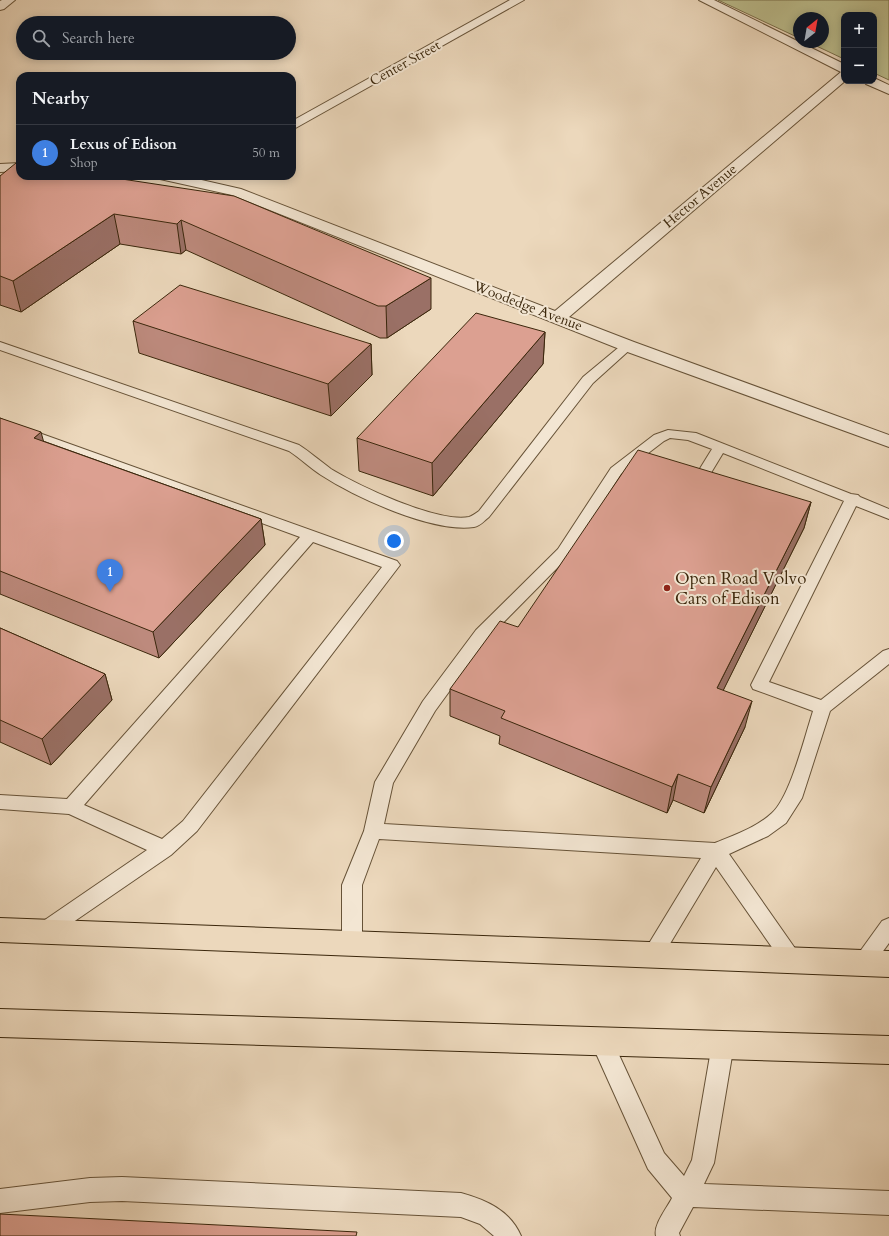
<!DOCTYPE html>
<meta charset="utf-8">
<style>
:root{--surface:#171b24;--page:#20242c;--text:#f1f3f6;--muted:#9ea1a6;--line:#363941;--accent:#c59692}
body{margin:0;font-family:Cardo,serif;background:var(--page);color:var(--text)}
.controls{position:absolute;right:12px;top:12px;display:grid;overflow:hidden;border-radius:8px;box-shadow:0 2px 10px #0003}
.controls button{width:36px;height:36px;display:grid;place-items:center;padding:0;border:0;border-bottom:1px solid var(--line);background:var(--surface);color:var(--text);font:20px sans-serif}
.compass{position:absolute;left:793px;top:12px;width:36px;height:36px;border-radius:50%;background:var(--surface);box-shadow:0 2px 10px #0003;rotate:31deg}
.you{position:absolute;left:394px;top:541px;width:14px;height:14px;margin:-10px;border:3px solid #fff;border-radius:50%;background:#1a73e8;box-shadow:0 0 0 6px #1a73e833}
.badge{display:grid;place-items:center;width:26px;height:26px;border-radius:50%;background:var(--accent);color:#fff;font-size:13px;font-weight:700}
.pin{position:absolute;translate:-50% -33px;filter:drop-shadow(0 1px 2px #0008)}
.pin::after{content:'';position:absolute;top:21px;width:14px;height:12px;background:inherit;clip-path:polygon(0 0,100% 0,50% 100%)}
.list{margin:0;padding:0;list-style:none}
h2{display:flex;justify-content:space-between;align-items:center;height:52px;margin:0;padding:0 16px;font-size:17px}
h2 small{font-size:13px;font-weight:400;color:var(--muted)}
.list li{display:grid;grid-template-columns:26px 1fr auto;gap:12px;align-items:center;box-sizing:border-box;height:56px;padding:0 16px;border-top:1px solid var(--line)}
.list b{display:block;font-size:15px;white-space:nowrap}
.list p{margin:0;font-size:13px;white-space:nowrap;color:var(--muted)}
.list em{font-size:13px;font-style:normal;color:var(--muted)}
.icon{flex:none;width:22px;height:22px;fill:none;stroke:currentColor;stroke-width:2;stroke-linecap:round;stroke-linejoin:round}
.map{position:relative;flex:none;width:889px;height:1236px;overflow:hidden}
.search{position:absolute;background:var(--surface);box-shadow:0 2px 10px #0003;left:16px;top:16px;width:280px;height:44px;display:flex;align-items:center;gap:10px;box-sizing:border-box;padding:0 14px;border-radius:22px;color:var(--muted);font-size:15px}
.panel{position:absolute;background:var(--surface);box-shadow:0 2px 10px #0003;left:16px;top:72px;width:280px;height:108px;border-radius:12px}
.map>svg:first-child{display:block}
.green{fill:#bcbe8e;stroke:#7c724d}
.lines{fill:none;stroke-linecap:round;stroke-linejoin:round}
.lane-casing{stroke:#675338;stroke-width:2}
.street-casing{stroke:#675338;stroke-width:2}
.highway-casing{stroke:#3b270c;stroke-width:2}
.lane{fill:#f3e6d3;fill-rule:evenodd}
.street{fill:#f3e6d3;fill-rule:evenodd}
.highway{fill:#ecd8bc;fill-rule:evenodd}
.wall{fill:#bd8a7d;stroke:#3b270c}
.shaded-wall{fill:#9a7066;stroke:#3b270c}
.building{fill:#dca091;stroke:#3b270c}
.poi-dot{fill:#8f2418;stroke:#f3e6d3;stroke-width:1.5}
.labels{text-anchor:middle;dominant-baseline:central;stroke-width:4;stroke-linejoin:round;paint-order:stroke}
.far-street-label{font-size:14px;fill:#3b270c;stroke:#f3e6d3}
.poi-label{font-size:17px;fill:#3b270c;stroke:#f3e6d3;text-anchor:start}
</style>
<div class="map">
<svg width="889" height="1236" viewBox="0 0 889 1236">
<rect width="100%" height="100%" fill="#ecd8bc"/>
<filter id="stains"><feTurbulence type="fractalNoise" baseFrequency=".005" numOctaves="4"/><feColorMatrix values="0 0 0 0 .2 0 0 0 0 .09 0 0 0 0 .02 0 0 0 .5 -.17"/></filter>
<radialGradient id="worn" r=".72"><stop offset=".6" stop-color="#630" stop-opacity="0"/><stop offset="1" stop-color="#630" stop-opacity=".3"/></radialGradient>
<path class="green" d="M718 0H889V80L874 73V15H844V59L808 42H823V18H799V38Z"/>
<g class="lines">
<g class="lane-casing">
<g id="lane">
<path d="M0 342 299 445C310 452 320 461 331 469 359 486 437 523 469 517 472 516 476 513 479 511L583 377 624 343 628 342 634 346 593 383 489 517C484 521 480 526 474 527 432 533 355 497 321 475 310 468 300 458 289 451L0 350Z"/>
<path d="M0 419 397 561 400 565 197 831 171 855 50 938 43 941 36 938 33 932 36 926 147 850 69 814 0 809V795L67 799 300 537 0 428ZM313 542 382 567 183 821 162 839 84 805Z"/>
<path d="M668 430 696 433 851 494 858 495 860 497 889 509V519L856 506 769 682 821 700 883 651 889 649V664L830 711 802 798 786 823 768 836 729 854 799 954 802 960 799 966 792 969 785 966 716 867 659 962 652 965 645 962 642 956 645 950 701 858 379 839 362 885V942L359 948 352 951 345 948 342 942V885L364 831 375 782 423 701 476 630 558 549 611 468 654 435ZM670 438 688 440 712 449 688 488 690 491H700L723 453 844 501 751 685 753 689 813 711C805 736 790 797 772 813 756 828 734 835 715 843L384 824 393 783 435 711 488 638 568 557 621 474 664 441Z"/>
<path d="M889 918V943L870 969 863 972 856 969 853 963 856 957 882 921Z"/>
<path d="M601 1030 609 1033 664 1153 684 1176 692 1160 712 1044 715 1037 723 1034 731 1037 734 1044 714 1163 704 1184 889 1191V1215L693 1207 679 1233 680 1236H656C653 1225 667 1208 672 1198L648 1169 590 1040 593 1033Z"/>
<path d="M122 1177 461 1193C486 1200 510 1210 521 1236H494L480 1224 461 1217 122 1201 90 1202 0 1213V1189L90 1178Z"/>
</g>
</g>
<g class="street-casing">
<g id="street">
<path d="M2 0H15L4 9 0 10V1Z"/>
<path d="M510 0H524L292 130V121Z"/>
<path d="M699 0H714L844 64 845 81 569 317 634 342 889 435V447L622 350 232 195 160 179 158 176H184L241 189 555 311 841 72Z"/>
<path d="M874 78 889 85V94L866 84 864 81H874Z"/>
<path d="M20 163V171L0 172V164Z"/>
</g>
</g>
<g class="highway-casing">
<g id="highway">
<path d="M0 918 889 951V977L0 942Z"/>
<path d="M0 1009 889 1036V1064L0 1037Z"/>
</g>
</g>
<use href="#lane" class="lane"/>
<use href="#street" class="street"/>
<use href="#highway" class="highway"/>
</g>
<g class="wall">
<path d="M0 176H102L431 309 387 338H380L186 250 181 254 120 244 21 312 0 305Z"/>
<path d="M133 321 371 344 372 375 331 416 139 353Z"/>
<path d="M545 332 543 364 433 496 359 471 357 438Z"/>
<path d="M0 418 43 441 261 519 265 545 159 658 0 594Z"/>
<path d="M811 502 804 528 723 690 745 727 704 813 673 800 667 813 499 744 500 736 450 716V689L518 627Z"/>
<path d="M0 628 105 674 112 700 51 765 0 742Z"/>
</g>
<g class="shaded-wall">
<path d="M114 214 120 244 21 312 13 281Z"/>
<path d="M181 220 186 250 181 254 177 224Z"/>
<path d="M431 278V309L387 338 386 306Z"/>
<path d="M545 332 543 364 433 496 432 463Z"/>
<path d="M371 344 372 375 331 416 328 384Z"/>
<path d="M41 432 48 458 34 438Z"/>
<path d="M811 502 804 528 711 715 717 688Z"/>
<path d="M261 519 265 545 159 658 153 632Z"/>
<path d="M105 674 112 700 51 765 42 739Z"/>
<path d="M752 701 745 727 704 813 711 787Z"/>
<path d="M678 774 673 800 667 813 672 787Z"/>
</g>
<g class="building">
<path d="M16 163H20V176H102L234 196 431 278 386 306H378L181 220 177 224 114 214 13 281 0 276V176Z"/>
<path d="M180 285 371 344 328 384 133 321Z"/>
<path d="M476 313 545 332 432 463 357 438Z"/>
<path d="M0 418 41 432 34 438 261 519 153 632 0 571Z"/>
<path d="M638 450 811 502 717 688 752 701 711 787 678 774 672 787 501 718 505 711 450 689 500 621 518 627Z"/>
<path d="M0 628 105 674 42 739 0 720Z"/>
<path d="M0 1214 357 1232 356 1236H0Z"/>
</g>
<circle class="poi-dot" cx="667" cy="588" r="4"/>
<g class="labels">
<g class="far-street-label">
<text transform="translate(405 63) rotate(-29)">Center Street</text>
<text transform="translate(700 196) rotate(-40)">Hector Avenue</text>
<text transform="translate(528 306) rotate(21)">Woodedge Avenue</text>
</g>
<g class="poi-label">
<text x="675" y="578">Open Road Volvo<tspan x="675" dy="20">Cars of Edison</tspan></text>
</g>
</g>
<rect width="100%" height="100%" filter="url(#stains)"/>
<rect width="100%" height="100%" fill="url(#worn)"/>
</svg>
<div class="controls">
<button>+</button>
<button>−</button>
</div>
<svg class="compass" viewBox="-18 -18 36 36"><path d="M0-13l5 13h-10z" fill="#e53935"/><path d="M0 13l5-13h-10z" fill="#9ea1a6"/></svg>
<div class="you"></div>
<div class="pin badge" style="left:110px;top:592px;background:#3f7fe0">1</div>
<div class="search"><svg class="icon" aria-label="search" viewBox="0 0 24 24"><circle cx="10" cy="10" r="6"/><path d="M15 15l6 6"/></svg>Search here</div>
<section class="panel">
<h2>Nearby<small></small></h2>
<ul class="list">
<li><span class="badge" style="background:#3f7fe0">1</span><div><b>Lexus of Edison</b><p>Shop</p></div><em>50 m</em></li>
</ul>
</section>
</div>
